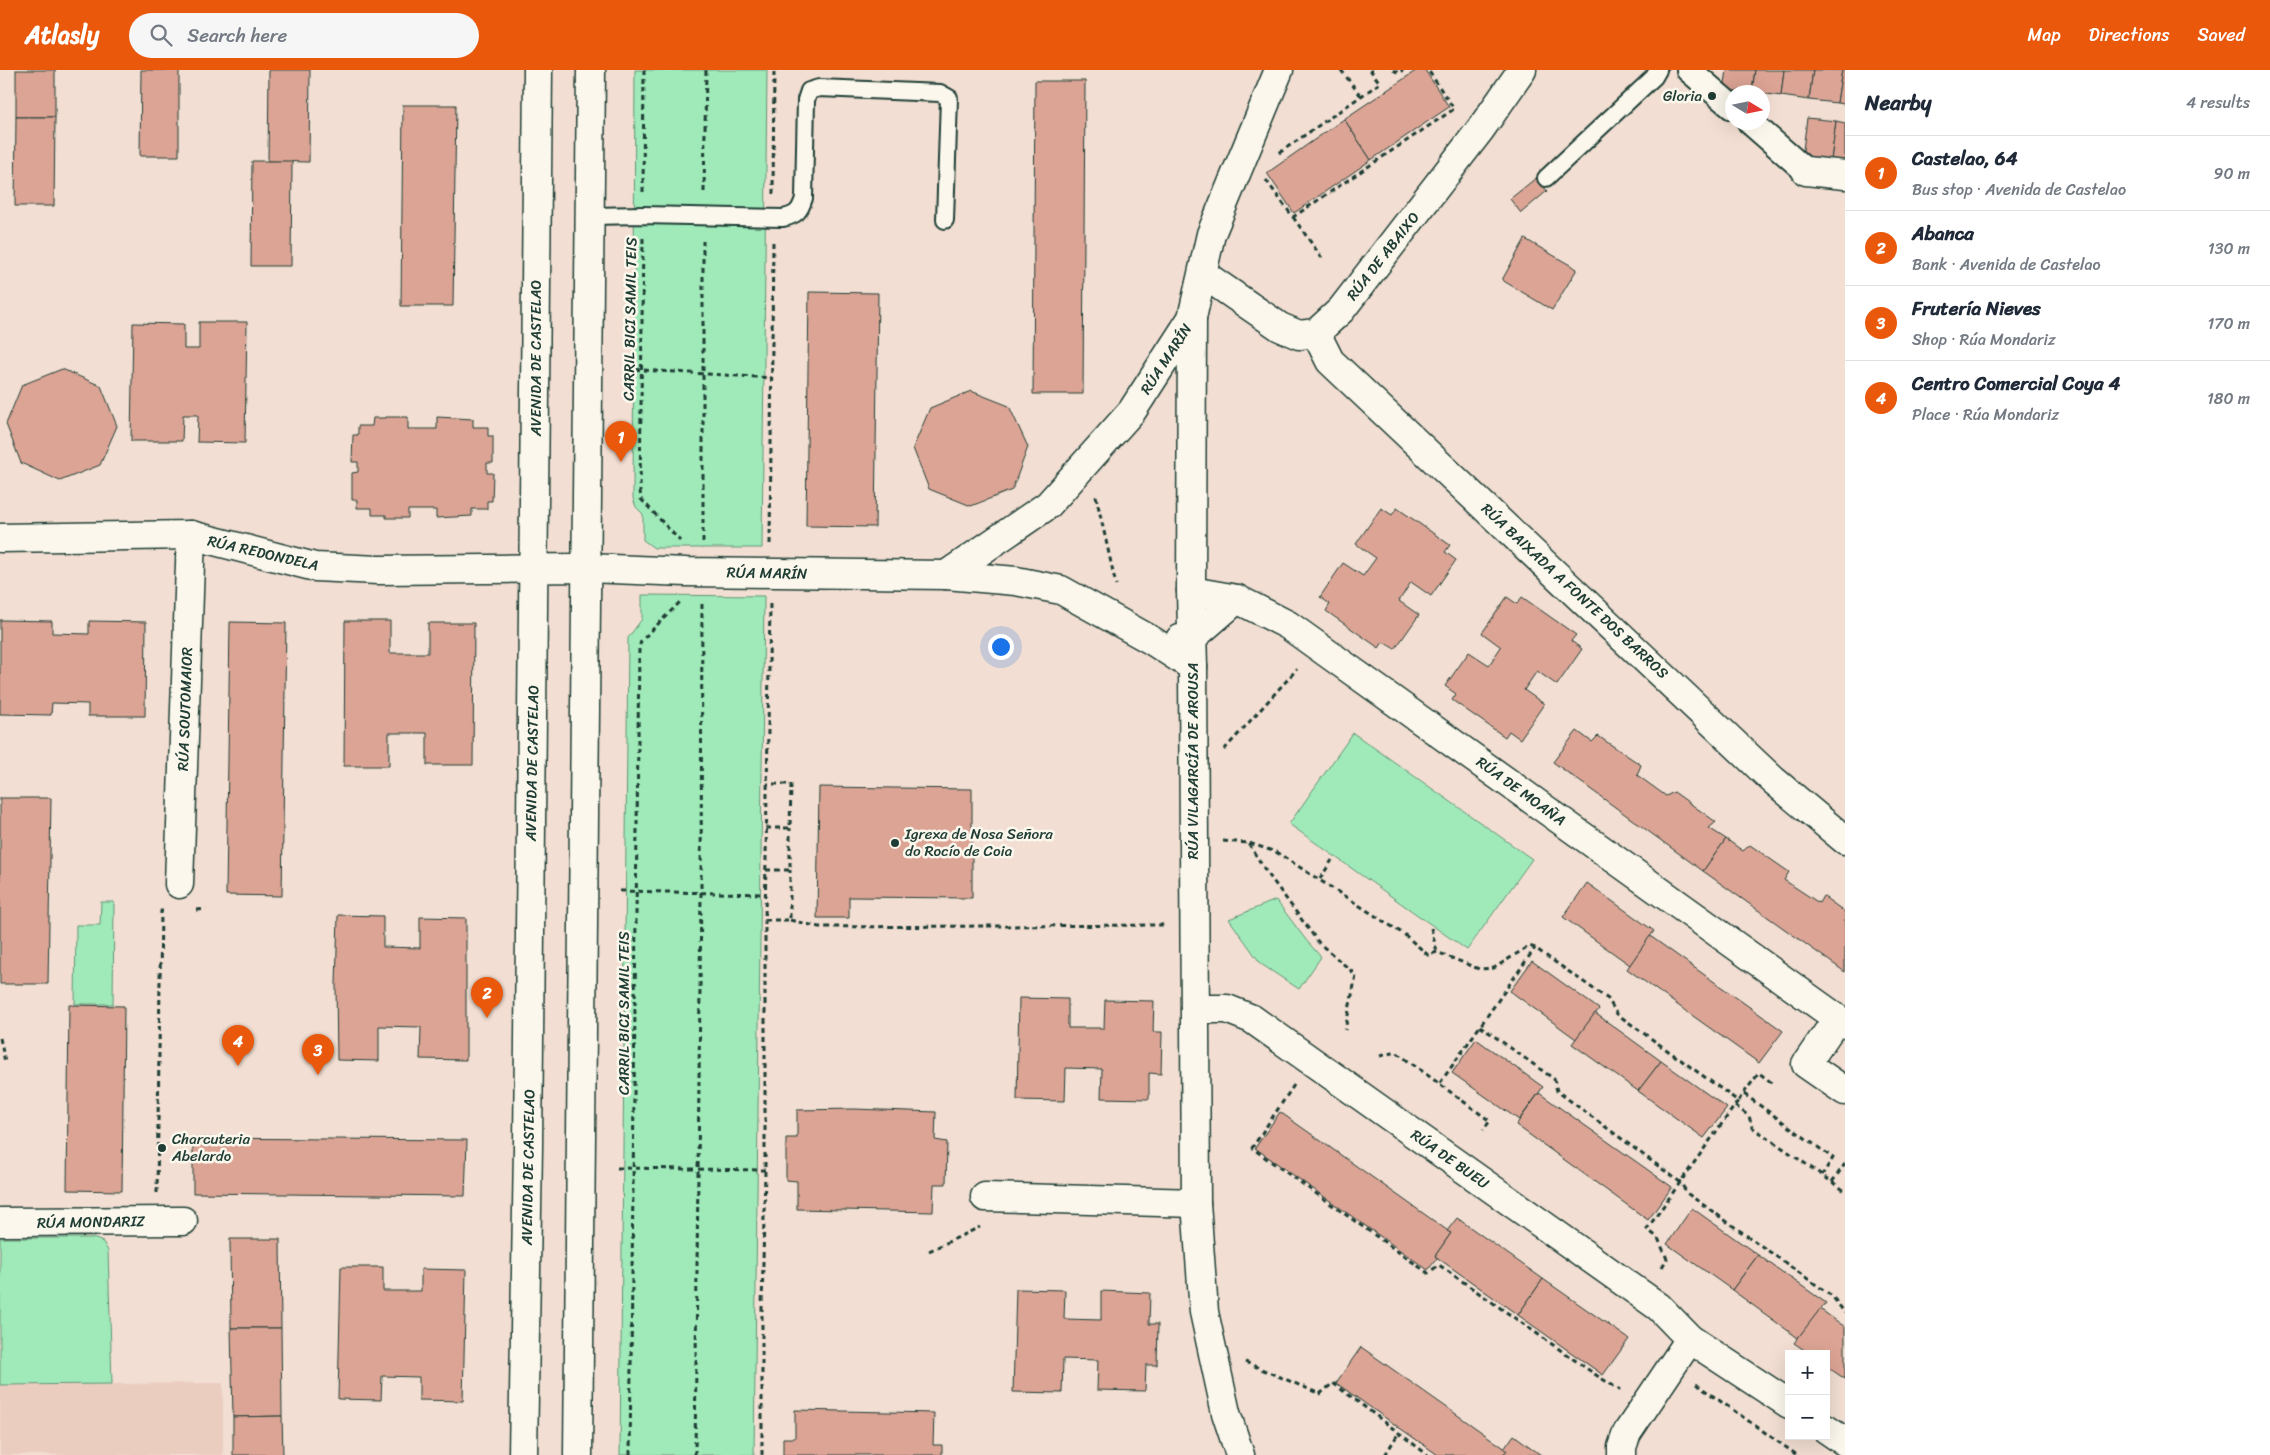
<!DOCTYPE html>
<meta charset="utf-8">
<style>
:root{--surface:#fff;--page:#f6f6f7;--text:#1f2937;--muted:#747a83;--line:#e0e1e3;--accent:#ea580c}
body{margin:0;font-family:Sriracha,sans-serif;background:var(--page);color:var(--text)}
.controls{position:absolute;right:15px;bottom:15px;display:grid;overflow:hidden;border-radius:0px;box-shadow:0 5px 20px #0002}
.controls button{width:45px;height:45px;display:grid;place-items:center;padding:0;border:0;border-bottom:1px solid var(--line);background:var(--surface);color:var(--text);font:25px sans-serif}
.compass{position:absolute;left:1725px;top:15px;width:45px;height:45px;border-radius:50%;background:var(--surface);box-shadow:0 5px 20px #0002;rotate:100deg}
.you{position:absolute;left:1000px;top:576px;width:18px;height:18px;margin:-12px;border:4px solid #fff;border-radius:50%;background:#1a73e8;box-shadow:0 0 0 8px #1a73e833}
.badge{display:grid;place-items:center;width:32px;height:32px;border-radius:50%;background:var(--accent);color:#fff;font-size:16px;font-weight:700}
.pin{position:absolute;translate:-50% -41px;filter:drop-shadow(0 1px 2px #0008)}
.pin::after{content:'';position:absolute;top:26px;width:18px;height:15px;background:inherit;clip-path:polygon(0 0,100% 0,50% 100%)}
.list{margin:0;padding:0;list-style:none}
h2{display:flex;justify-content:space-between;align-items:center;height:65px;margin:0;padding:0 20px;font-size:21px}
h2 small{font-size:16px;font-weight:400;color:var(--muted)}
.list li{display:grid;grid-template-columns:32px 1fr auto;gap:15px;align-items:center;box-sizing:border-box;height:75px;padding:0 20px;border-top:1px solid var(--line)}
.list b{display:block;font-size:19px;white-space:nowrap}
.list p{margin:0;font-size:16px;white-space:nowrap;color:var(--muted)}
.list em{font-size:16px;font-style:normal;color:var(--muted)}
.icon{flex:none;width:28px;height:28px;fill:none;stroke:currentColor;stroke-width:2;stroke-linecap:round;stroke-linejoin:round}
.map{position:relative;flex:none;width:1845px;height:1385px;overflow:hidden}
header{display:flex;align-items:center;gap:30px;box-sizing:border-box;height:70px;padding:0 25px;background:var(--accent);color:#fff}
header strong{font-size:24px}
nav{display:flex;gap:28px;margin-inline-start:auto;font-size:18px}
.search{width:350px;height:45px;background:var(--page);display:flex;align-items:center;gap:12px;box-sizing:border-box;padding:0 18px;border-radius:28px;color:var(--muted);font-size:19px}
main{display:flex}
aside{flex:1;background:var(--surface)}
.map>svg:first-child{display:block}
.built{fill:#ebcdc0}
.green{fill:#a0eab9;stroke:#609476}
.building{fill:#dca495;stroke:#1f3d34}
.lines{fill:none;stroke-linecap:round;stroke-linejoin:round}
.service-casing{stroke:#1f3d34;stroke-width:20}
.pedestrian-casing{stroke:#1f3d34;stroke-width:28}
.minor-casing{stroke:#1f3d34;stroke-width:31}
.primary-casing{stroke:#1f3d34;stroke-width:31}
.path{stroke:#1f3d34;stroke-width:3;stroke-dasharray:5 4;stroke-linecap:butt}
.service{stroke:#fbf7ec;stroke-width:16}
.pedestrian{stroke:#fbf7ec;stroke-width:24}
.minor{stroke:#fbf7ec;stroke-width:28}
.primary{stroke:#fbf7ec;stroke-width:28}
.poi-dot{fill:#1f3d34;stroke:#fbf7ec;stroke-width:2}
.labels{text-anchor:middle;dominant-baseline:central;stroke-width:5;stroke-linejoin:round;paint-order:stroke}
.poi-label{font-size:15px;fill:#1f3d34;stroke:#fbf7ec;text-anchor:start}
.street-label{font-size:15px;fill:#1f3d34;stroke:#fbf7ec}
</style>
<header>
<strong>Atlasly</strong>
<div class="search"><svg class="icon" aria-label="search" viewBox="0 0 24 24"><circle cx="10" cy="10" r="6"/><path d="M15 15l6 6"/></svg>Search here</div>
<nav><a>Map</a><a>Directions</a><a>Saved</a></nav>
</header>
<main>
<div class="map">
<svg width="1845" height="1385" viewBox="0 0 1845 1385">
<rect width="100%" height="100%" fill="#f2ded2"/>
<filter id="ink" filterUnits="userSpaceOnUse"><feTurbulence type="fractalNoise" baseFrequency=".02" numOctaves="2"/><feDisplacementMap in="SourceGraphic" scale="10" xChannelSelector="R" yChannelSelector="G"/><feConvolveMatrix kernelMatrix="1 2 1 2 8 2 1 2 1" color-interpolation-filters="sRGB"/></filter>
<g filter="url(#ink)">
<path class="built" d="M223 1313V1385H0V1315Z"/>
<g class="green">
<path d="M635 0H767L762 478H654L643 470V444L636 437 633 428Z"/>
<path d="M642 525 764 526 754 1385H620L628 568 642 549Z"/>
<path d="M1353 663 1532 789 1467 880 1289 754Z"/>
<path d="M1276 830 1306 870 1321 887 1299 919 1261 894 1229 849Z"/>
<path d="M101 832H114L113 934H75L76 855H100Z"/>
<path d="M0 1168H93L103 1172 108 1181 112 1314 0 1315Z"/>
</g>
<g class="building">
<rect x="16" y="0" width="39" height="47"/>
<path d="M141 0H179V86H140Z"/>
<path d="M269 0H310L309 92 268 91Z"/>
<path d="M1417 0H1425L1449 37 1371 90 1344 49Z"/>
<path d="M1727 0H1755L1752 22 1724 20Z"/>
<path d="M1755 0H1784L1781 26 1752 22Z"/>
<path d="M1784 0H1813L1809 30 1781 26Z"/>
<path d="M1813 0H1842L1837 33 1809 30Z"/>
<path d="M1842 0H1845V34L1837 33Z"/>
<path d="M1035 11H1085L1083 324H1033Z"/>
<path d="M403 35H456L453 236H401Z"/>
<path d="M16 47H55L54 136H15Z"/>
<path d="M1807 48 1836 51 1831 91 1802 88Z"/>
<path d="M1344 49 1371 90 1294 143 1267 103Z"/>
<path d="M1836 51 1845 53V93L1831 91Z"/>
<path d="M252 91H292L291 196H251Z"/>
<path d="M1536 108 1547 121 1521 143 1510 129Z"/>
<path d="M1525 169 1577 199 1552 240 1502 210Z"/>
<path d="M809 222 878 223 875 457 806 456Z"/>
<path d="M199 252H247L245 373 197 372 198 345H183L182 371H131L133 253 184 254V279H199Z"/>
<path d="M62 299 101 316 117 356 100 395 60 411 21 393 6 354 22 315Z"/>
<path d="M971 321 1009 336 1028 377 1012 420 971 436 929 419 913 378 930 338Z"/>
<path d="M386 347H408V359H437V347L473 349V357H488V366H493V393H487V403H493L492 431H487V439H472V446L436 448V440H408V448H386V445H372V438H357V430H352V403L358 402V392H352L353 365H358V356H372L373 348H386Z"/>
<path d="M1381 438 1392 445 1397 438 1450 475 1445 482 1456 490 1431 526 1411 512 1399 531 1419 545 1395 579 1383 572 1379 578 1326 541 1330 534 1320 527 1343 493 1363 506 1376 488 1356 474Z"/>
<path d="M1507 527 1517 534 1522 527 1576 565 1571 571 1582 579 1557 615 1537 601 1524 620 1544 634 1520 669 1509 661 1505 667 1452 630 1456 624 1445 616 1469 582 1489 595 1501 577 1482 563Z"/>
<path d="M0 550 52 551V563L89 564V551L146 552 145 646H88V634L52 633 51 645 0 644Z"/>
<path d="M345 551H390V583H428V553H474L473 695H427V663H389V696H344Z"/>
<path d="M230 552 286 553 282 826 226 825Z"/>
<path d="M1577 661 1592 672 1598 666 1641 695 1637 705 1666 726 1674 722 1716 752 1709 758 1726 769 1703 801 1553 692Z"/>
<path d="M819 717 972 719V828L849 827V848H817Z"/>
<path d="M0 728H51L48 914H0Z"/>
<path d="M1726 769 1743 781 1750 775 1789 802 1784 810 1819 833 1823 826 1845 842V902L1703 801Z"/>
<path d="M1587 813 1654 861 1630 895 1563 847Z"/>
<path d="M338 845 383 846V877L420 878V847L466 848V990L420 989 421 957 379 956V991L337 990 336 915Z"/>
<path d="M1650 866 1783 961 1759 993 1627 899Z"/>
<path d="M1532 891 1599 939 1576 969 1510 921Z"/>
<path d="M1019 928 1068 929V958H1104L1105 930 1154 931 1153 962H1162L1161 1004 1149 1003V1029L1101 1028 1102 999 1066 998 1065 1031 1017 1030Z"/>
<path d="M69 935 124 936 122 1121 67 1120Z"/>
<path d="M1595 943 1661 991 1638 1021 1572 974Z"/>
<path d="M1476 969 1543 1017 1519 1050 1452 1003Z"/>
<path d="M1661 991 1727 1038 1704 1068 1638 1021Z"/>
<path d="M1539 1023 1672 1117 1648 1150 1516 1055Z"/>
<path d="M854 1039 936 1042 935 1070 947 1072 946 1114H934L933 1142 797 1139V1111L786 1110V1068H797V1040Z"/>
<path d="M1280 1042 1451 1163 1435 1186 1437 1188 1428 1200 1255 1078Z"/>
<path d="M193 1068 467 1070 465 1126 193 1123Z"/>
<path d="M1692 1138 1758 1185 1732 1220 1667 1174Z"/>
<path d="M1457 1148 1543 1209 1518 1245 1435 1186 1451 1163 1447 1161Z"/>
<path d="M230 1169H280L281 1258H231Z"/>
<path d="M1758 1185 1826 1233 1798 1268 1732 1220Z"/>
<path d="M341 1197H383V1221H421V1199L466 1200 463 1331 419 1330V1307L382 1306 381 1330 338 1329Z"/>
<path d="M1543 1209 1629 1269 1603 1305 1518 1245Z"/>
<path d="M1016 1219 1065 1220 1064 1249 1101 1250V1221L1150 1223 1149 1254H1158L1157 1295H1146L1145 1321 1097 1320 1098 1290 1063 1289 1062 1323 1013 1322Z"/>
<path d="M1820 1239 1845 1257V1309L1826 1296V1284H1810L1794 1273Z"/>
<path d="M231 1258H281L282 1346 233 1347Z"/>
<path d="M1361 1277 1507 1380 1503 1385H1438L1336 1313Z"/>
<path d="M795 1340 934 1343 933 1375H942V1385H783V1368H795Z"/>
<path d="M282 1346 283 1385H233V1347Z"/>
<path d="M1514 1365 1541 1385H1503L1507 1380 1504 1379Z"/>
</g>
<g class="lines">
<g class="service-casing">
<g id="service">
<path d="M1546 108 1654 7 1658 0"/>
<path d="M590 146 643 145 783 148C797 145 800 141 804 128L806 30 809 21 819 18 940 23 949 28 945 150"/>
</g>
</g>
<g class="pedestrian-casing">
<g id="pedestrian">
<path d="M1689 0 1732 37"/>
<path d="M1750 52 1806 101"/>
</g>
</g>
<g class="minor-casing">
<g id="minor">
<path d="M1806 101 1845 105"/>
<path d="M1203 204 1280 257 1299 265 1316 263 1341 240 1480 60 1522 0"/>
<path d="M1192 248 1191 521 1193 597 1196 1133 1204 1242 1226 1343 1240 1385"/>
<path d="M1316 263 1330 291 1773 710 1845 770"/>
<path d="M0 468 191 465 315 497 378 500 587 498 686 502 946 505 1016 511 1061 520 1151 570 1193 597"/>
<path d="M946 505 1048 435 1132 341 1192 248 1211 164 1279 0"/>
<path d="M1191 521 1237 529 1288 555 1845 954"/>
<path d="M1180 569 1192 568 1237 529"/>
<path d="M179 814 191 465"/>
<path d="M1196 939H1227L1252 949 1659 1237 1690 1269 1789 1334"/>
<path d="M1837 949 1806 994 1845 1021"/>
<path d="M985 1127 1196 1133"/>
<path d="M0 1152 183 1151"/>
<path d="M1826 1359 1845 1372"/>
<path d="M1622 1385V1377L1627 1363 1690 1269"/>
</g>
</g>
<g class="primary-casing">
<g id="primary">
<path d="M523 1385 528 1077 538 0"/>
<path d="M578 1385 591 0"/>
</g>
</g>
<g class="path">
<path d="M1341 0 1361 26"/>
<path d="M1393 0 1399 3 1403 0"/>
<path d="M1279 83 1380 13 1371 1 1373 0"/>
<path d="M1266 110 1293 147 1454 39 1428 0"/>
<path d="M643 122 644 0"/>
<path d="M704 122 706 0"/>
<path d="M773 124 774 0"/>
<path d="M1293 147 1324 191"/>
<path d="M643 168 640 421 641 429 680 471"/>
<path d="M626 299 772 308"/>
<path d="M1096 426 1116 515"/>
<path d="M703 472V171"/>
<path d="M770 474 773 171"/>
<path d="M1224 680 1297 599"/>
<path d="M766 758H790L791 714H767"/>
<path d="M1223 771 1249 773 1276 782 1405 865 1428 885 1437 882 1479 899 1494 898 1529 876 1535 878 1608 929 1617 944 1738 1031 1759 1003 1772 1013"/>
<path d="M1249 774 1265 800 1319 873 1356 905 1345 960"/>
<path d="M766 800H790V758"/>
<path d="M1320 809 1332 790"/>
<path d="M620 821 765 824"/>
<path d="M197 840 206 839"/>
<path d="M765 850H790V800"/>
<path d="M790 850 819 857 1166 855"/>
<path d="M1431 858 1437 882"/>
<path d="M1480 956 1554 1009 1557 1021 1680 1112 1688 1124 1832 1226 1845 1243"/>
<path d="M0 968 5 992"/>
<path d="M1380 986 1396 982 1490 1051 1483 1060"/>
<path d="M1440 1013 1535 878"/>
<path d="M1294 1015 1252 1078 1428 1203 1439 1195 1596 1305 1620 1320"/>
<path d="M1744 1024 1833 1088 1822 1105"/>
<path d="M1735 1036 1749 1046 1752 1057 1845 1121"/>
<path d="M617 1098 765 1100"/>
<path d="M1832 1112 1845 1094"/>
<path d="M157 1123 161 841H166"/>
<path d="M929 1181 980 1157"/>
<path d="M1662 1197 1667 1189 1658 1168 1647 1159 1738 1031"/>
<path d="M1245 1292 1320 1324 1333 1313 1428 1385"/>
<path d="M1696 1314 1797 1385"/>
<path d="M630 1385 639 578 641 571 680 532"/>
<path d="M695 1385 701 823 702 531"/>
<path d="M762 1385V1239L765 1100V850L770 533"/>
<path d="M1385 1385 1398 1364"/>
</g>
<use href="#service" class="service"/>
<use href="#pedestrian" class="pedestrian"/>
<use href="#minor" class="minor"/>
<use href="#primary" class="primary"/>
</g>
</g>
<g class="poi-dot">
<circle cx="1712" cy="26" r="5"/>
<circle cx="895" cy="773" r="5"/>
<circle cx="162" cy="1078" r="5"/>
</g>
<g class="labels">
<g class="poi-label">
<text x="1702" y="26" text-anchor="end">Gloria</text>
<text x="905" y="764">Igrexa de Nosa Señora<tspan x="905" dy="17">do Rocío de Coia</tspan></text>
<text x="172" y="1069">Charcuteria<tspan x="172" dy="17">Abelardo</tspan></text>
</g>
<g class="street-label">
<text transform="translate(1383 186) rotate(-52)">RÚA DE ABAIXO</text>
<text transform="translate(630 249) rotate(-89)">CARRIL BICI SAMIL TEIS</text>
<text transform="translate(536 288) rotate(-90)">AVENIDA DE CASTELAO</text>
<text transform="translate(1166 289) rotate(-57)">RÚA MARÍN</text>
<text transform="translate(263 483) rotate(13)">RÚA REDONDELA</text>
<text transform="translate(767 503) rotate(1)">RÚA MARÍN</text>
<text transform="translate(1575 521) rotate(43)">RÚA BAIXADA A FONTE DOS BARROS</text>
<text transform="translate(185 639) rotate(-88)">RÚA SOUTOMAIOR</text>
<text transform="translate(1193 691) rotate(-90)">RÚA VILAGARCÍA DE AROUSA</text>
<text transform="translate(532 693) rotate(-89)">AVENIDA DE CASTELAO</text>
<text transform="translate(1521 721) rotate(36)">RÚA DE MOAÑA</text>
<text transform="translate(624 943) rotate(-90)">CARRIL BICI SAMIL TEIS</text>
<text transform="translate(1450 1089) rotate(35)">RÚA DE BUEU</text>
<text transform="translate(528 1097) rotate(-89)">AVENIDA DE CASTELAO</text>
<text transform="translate(91 1152) rotate(-1)">RÚA MONDARIZ</text>
</g>
</g>
</svg>
<div class="controls">
<button>+</button>
<button>−</button>
</div>
<svg class="compass" viewBox="-18 -18 36 36"><path d="M0-13l5 13h-10z" fill="#e53935"/><path d="M0 13l5-13h-10z" fill="#747a83"/></svg>
<div class="you"></div>
<div class="pin badge" style="left:621px;top:392px">1</div>
<div class="pin badge" style="left:487px;top:948px">2</div>
<div class="pin badge" style="left:318px;top:1005px">3</div>
<div class="pin badge" style="left:238px;top:996px">4</div>
</div>
<aside>
<h2>Nearby<small>4 results</small></h2>
<ul class="list">
<li><span class="badge">1</span><div><b>Castelao, 64</b><p>Bus stop · Avenida de Castelao</p></div><em>90 m</em></li>
<li><span class="badge">2</span><div><b>Abanca</b><p>Bank · Avenida de Castelao</p></div><em>130 m</em></li>
<li><span class="badge">3</span><div><b>Frutería Nieves</b><p>Shop · Rúa Mondariz</p></div><em>170 m</em></li>
<li><span class="badge">4</span><div><b>Centro Comercial Coya 4</b><p>Place · Rúa Mondariz</p></div><em>180 m</em></li>
</ul>
</aside>
</main>
